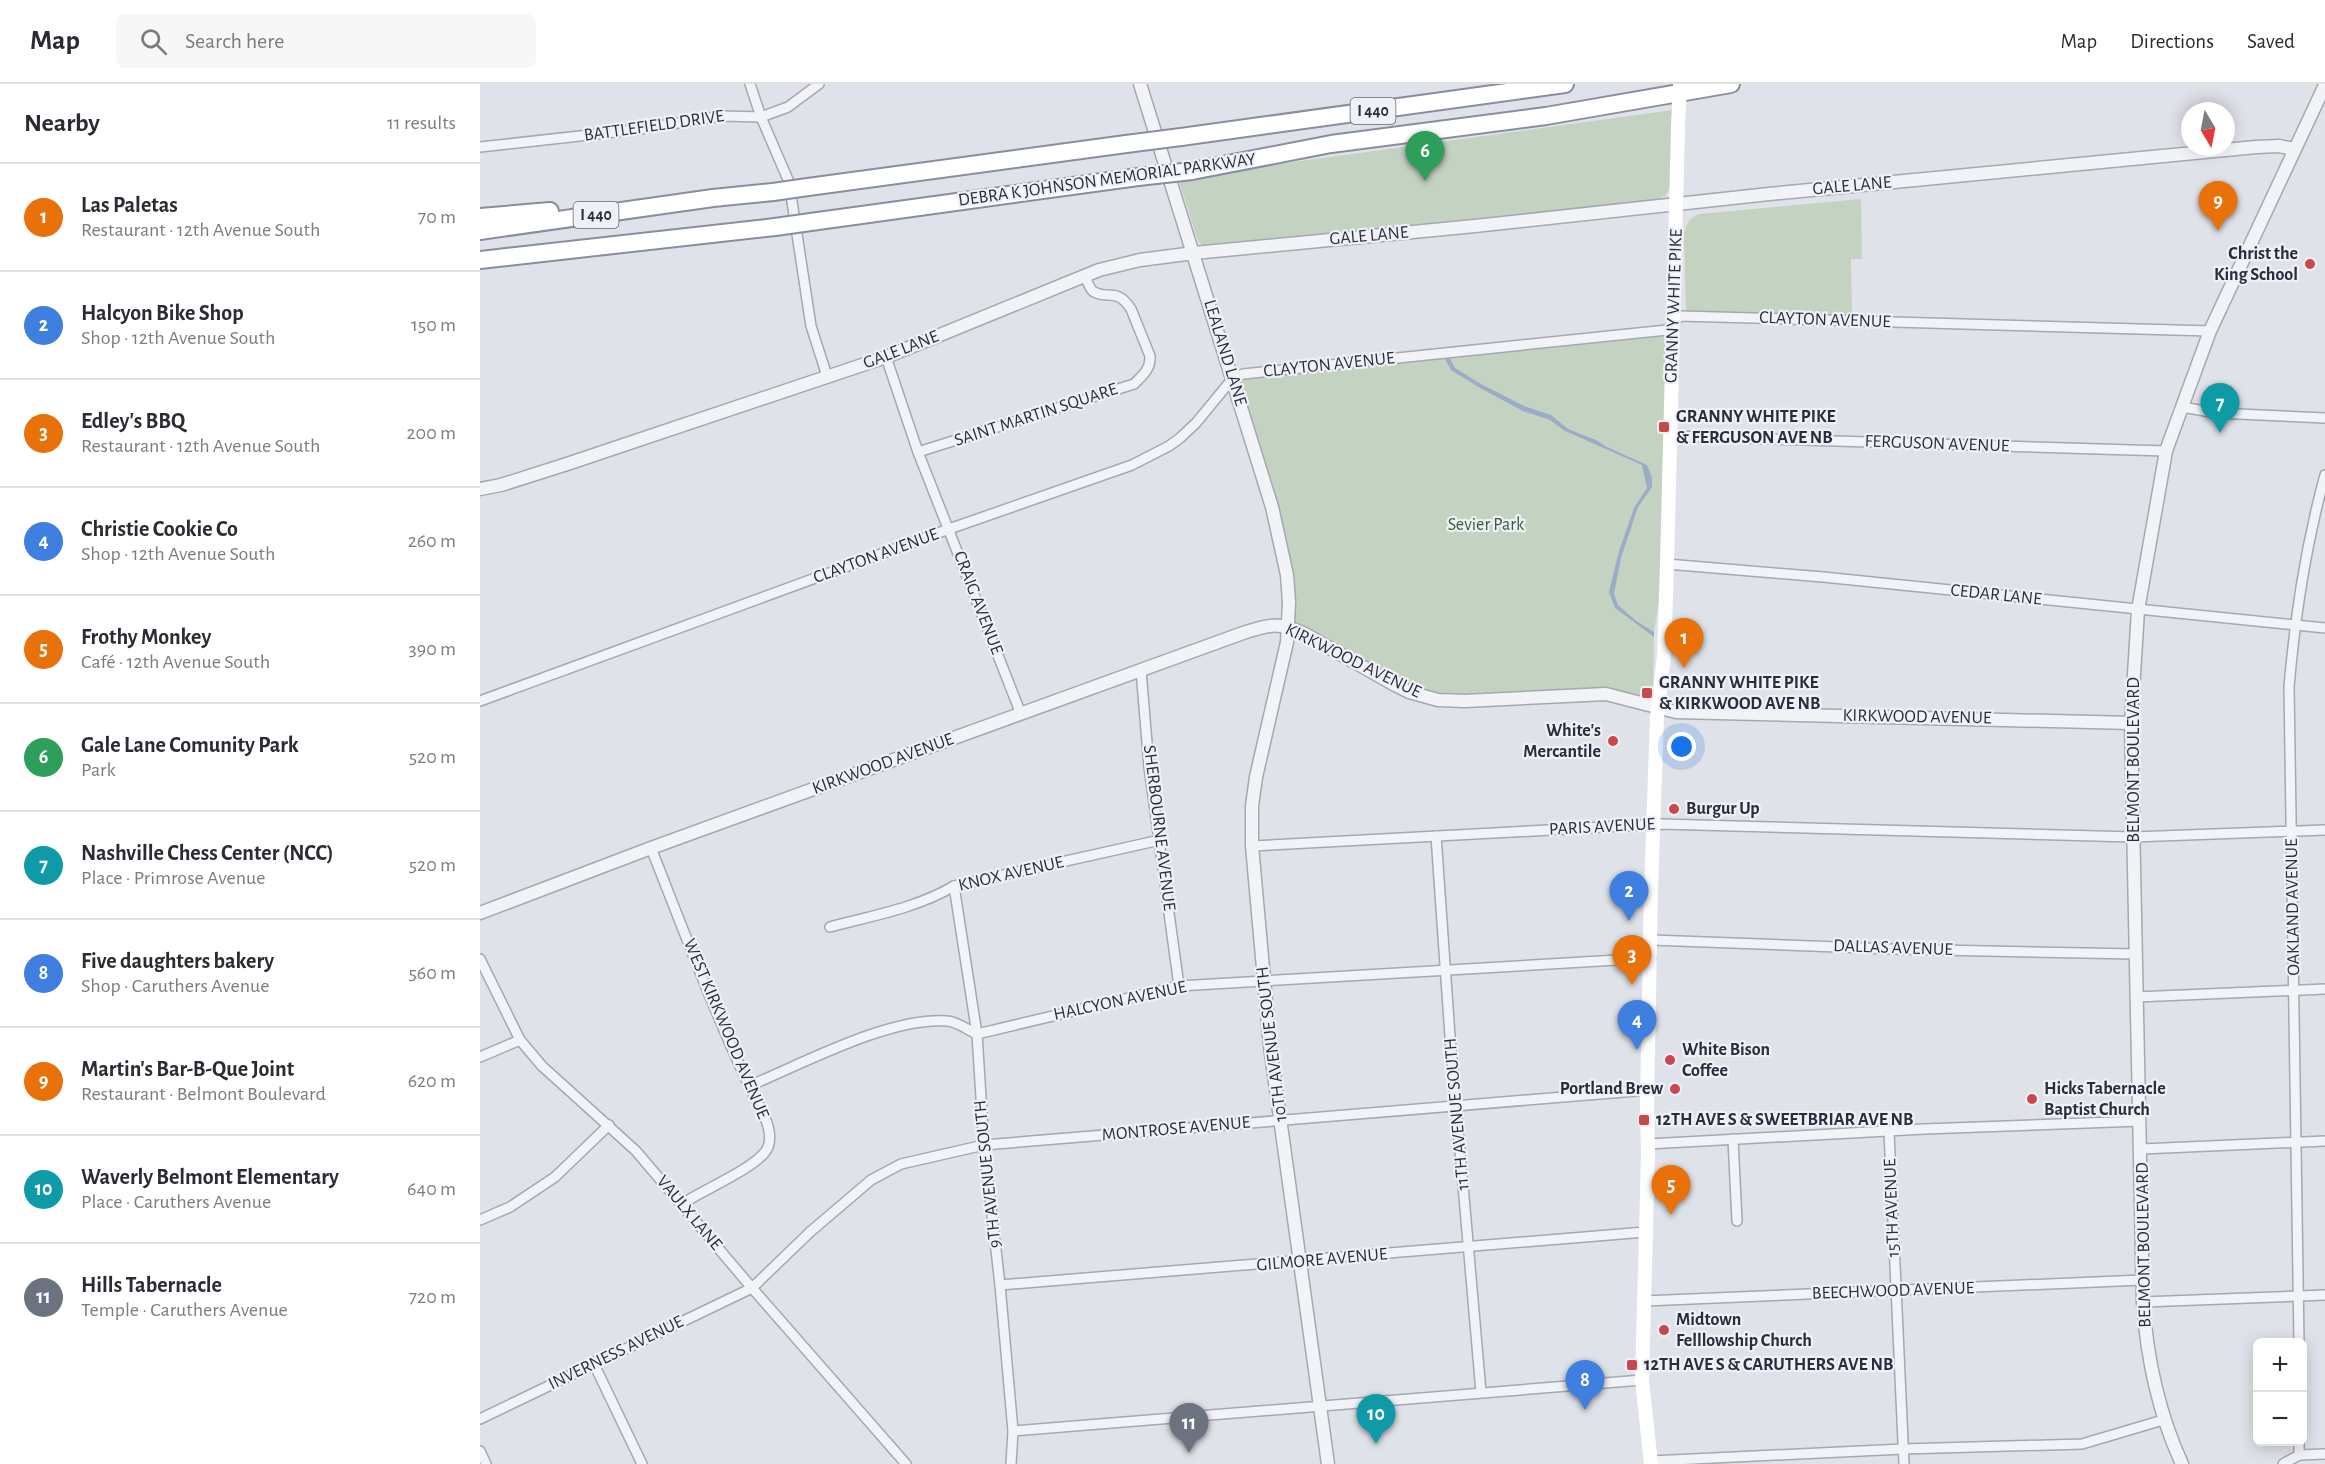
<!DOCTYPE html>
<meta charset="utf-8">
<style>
:root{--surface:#fff;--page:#f7f7f7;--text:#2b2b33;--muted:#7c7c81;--line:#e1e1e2;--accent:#2563eb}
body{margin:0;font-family:"Alegreya Sans",sans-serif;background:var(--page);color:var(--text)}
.controls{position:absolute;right:18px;bottom:18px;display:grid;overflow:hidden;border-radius:9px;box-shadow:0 3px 15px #0003}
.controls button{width:54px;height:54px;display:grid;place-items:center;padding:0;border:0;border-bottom:2px solid var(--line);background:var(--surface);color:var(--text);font:30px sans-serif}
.compass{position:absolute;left:1701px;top:18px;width:54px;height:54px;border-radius:50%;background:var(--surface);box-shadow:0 3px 15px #0003;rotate:170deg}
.you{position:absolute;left:1202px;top:663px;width:21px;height:21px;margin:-15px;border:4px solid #fff;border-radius:50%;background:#1a73e8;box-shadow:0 0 0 9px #1a73e833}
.badge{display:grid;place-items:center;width:39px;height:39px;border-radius:50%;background:var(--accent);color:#fff;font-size:20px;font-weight:700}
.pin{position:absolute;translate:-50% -50px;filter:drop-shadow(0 2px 3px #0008)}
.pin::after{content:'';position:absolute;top:32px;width:21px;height:18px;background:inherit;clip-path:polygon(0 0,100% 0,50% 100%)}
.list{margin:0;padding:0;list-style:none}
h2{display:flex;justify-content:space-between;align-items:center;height:78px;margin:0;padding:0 24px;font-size:26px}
h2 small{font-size:20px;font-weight:400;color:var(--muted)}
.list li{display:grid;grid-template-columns:39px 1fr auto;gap:18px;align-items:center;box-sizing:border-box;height:108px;padding:0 24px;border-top:2px solid var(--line)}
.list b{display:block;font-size:22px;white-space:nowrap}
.list p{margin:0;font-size:20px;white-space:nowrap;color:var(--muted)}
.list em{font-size:20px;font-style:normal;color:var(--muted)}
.icon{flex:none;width:33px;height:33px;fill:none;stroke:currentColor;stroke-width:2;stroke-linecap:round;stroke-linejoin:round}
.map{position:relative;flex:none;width:1845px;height:1380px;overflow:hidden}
header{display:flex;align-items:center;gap:36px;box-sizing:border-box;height:84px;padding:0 30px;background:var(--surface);border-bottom:2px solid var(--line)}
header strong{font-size:28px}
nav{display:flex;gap:33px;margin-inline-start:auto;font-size:21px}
.search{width:420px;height:54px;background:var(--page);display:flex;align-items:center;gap:15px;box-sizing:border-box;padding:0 21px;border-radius:9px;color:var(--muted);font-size:22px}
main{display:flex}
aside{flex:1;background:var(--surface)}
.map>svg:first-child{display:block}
.green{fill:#c3d2c1}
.water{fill:#9bacc7}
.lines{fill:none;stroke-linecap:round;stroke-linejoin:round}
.minor-casing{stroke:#a5a8b2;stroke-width:12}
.tertiary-casing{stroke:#a5a8b2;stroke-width:15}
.motorway-casing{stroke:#878e9e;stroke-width:20}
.minor{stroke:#f2f3f6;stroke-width:9}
.tertiary{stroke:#f2f3f6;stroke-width:12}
.secondary{stroke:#fff;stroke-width:14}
.motorway{stroke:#fff;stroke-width:16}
.motorway-bridge-casing{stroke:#878e9e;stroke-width:20;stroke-linecap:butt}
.secondary-bridge{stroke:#fff;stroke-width:14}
.motorway-bridge{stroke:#fff;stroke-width:16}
.poi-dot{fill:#ca474e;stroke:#eff1f6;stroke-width:2}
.labels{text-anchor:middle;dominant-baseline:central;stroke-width:4.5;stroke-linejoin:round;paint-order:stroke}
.shield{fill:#eff1f6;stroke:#646876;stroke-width:1.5}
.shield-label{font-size:16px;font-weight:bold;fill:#292e3f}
.street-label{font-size:18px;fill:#292e3f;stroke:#eff1f6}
.poi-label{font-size:18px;font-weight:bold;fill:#292e3f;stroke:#eff1f6;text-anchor:start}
.park-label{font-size:18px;fill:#395a36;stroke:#eff1f6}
</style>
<header>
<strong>Map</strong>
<div class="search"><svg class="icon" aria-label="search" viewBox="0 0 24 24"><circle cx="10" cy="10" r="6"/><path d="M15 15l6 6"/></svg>Search here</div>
<nav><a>Map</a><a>Directions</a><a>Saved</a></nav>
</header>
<main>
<aside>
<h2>Nearby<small>11 results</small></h2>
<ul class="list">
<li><span class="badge" style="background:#e8710a">1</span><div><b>Las Paletas</b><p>Restaurant · 12th Avenue South</p></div><em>70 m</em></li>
<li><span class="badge" style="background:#3f7fe0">2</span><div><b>Halcyon Bike Shop</b><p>Shop · 12th Avenue South</p></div><em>150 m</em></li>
<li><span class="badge" style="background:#e8710a">3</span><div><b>Edley's BBQ</b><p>Restaurant · 12th Avenue South</p></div><em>200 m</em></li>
<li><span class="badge" style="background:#3f7fe0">4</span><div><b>Christie Cookie Co</b><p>Shop · 12th Avenue South</p></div><em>260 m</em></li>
<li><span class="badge" style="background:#e8710a">5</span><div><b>Frothy Monkey</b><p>Café · 12th Avenue South</p></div><em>390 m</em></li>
<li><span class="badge" style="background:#2e9e5b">6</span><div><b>Gale Lane Comunity Park</b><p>Park</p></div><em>520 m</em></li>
<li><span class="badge" style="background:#0f9aa8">7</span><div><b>Nashville Chess Center (NCC)</b><p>Place · Primrose Avenue</p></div><em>520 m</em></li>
<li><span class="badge" style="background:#3f7fe0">8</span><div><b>Five daughters bakery</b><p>Shop · Caruthers Avenue</p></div><em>560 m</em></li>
<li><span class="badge" style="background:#e8710a">9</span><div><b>Martin's Bar-B-Que Joint</b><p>Restaurant · Belmont Boulevard</p></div><em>620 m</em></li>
<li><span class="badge" style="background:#0f9aa8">10</span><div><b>Waverly Belmont Elementary</b><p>Place · Caruthers Avenue</p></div><em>640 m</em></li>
<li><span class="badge" style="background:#6b7280">11</span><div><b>Hills Tabernacle</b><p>Temple · Caruthers Avenue</p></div><em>720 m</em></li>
</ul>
</aside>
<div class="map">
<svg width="1845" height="1380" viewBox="0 0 1845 1380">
<rect width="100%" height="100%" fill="#dfe2e8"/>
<g class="green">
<path d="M1193 26 1191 103 1185 112 1173 116 1052 129 1033 133 724 163 718 157 698 94Z"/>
<path d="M1381 115 1382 175H1371L1372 233 1206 227 1204 149C1207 139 1209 134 1219 130Z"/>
<path d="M1188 249 1183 493 1174 548 1173 614 1134 605 973 614 937 606 812 538V501L756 293Z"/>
</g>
<path class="water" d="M964 273H969L975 284 1001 300 1044 322 1071 331 1088 345 1116 356 1127 363 1167 381 1172 393V403L1158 423 1141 474 1134 510 1138 521 1155 536 1174 548V553L1135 524 1129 508 1139 467 1154 424 1167 404 1162 381 1085 347 1070 336 1043 327 1000 304 971 286Z"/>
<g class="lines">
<g class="minor-casing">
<g id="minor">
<path d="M270 0 281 33 309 98 331 242 347 292"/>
<path d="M0 63 154 46 242 32 281 33 308 23 339 0"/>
<path d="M406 273 438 368 541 630"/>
<path d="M1702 323 1736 329 1845 334"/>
<path d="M1191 352 1686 367"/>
<path d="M438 368 654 300C662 292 671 285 670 272L651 225C636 203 629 216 614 208 609 205 607 196 605 191"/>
<path d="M1187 480 1343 493 1845 544"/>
<path d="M661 586 669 683 699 902"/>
<path d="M0 617 469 445 652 381 689 362 700 354 716 339 753 294 763 290 1187 246 1200 232 1730 247"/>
<path d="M956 752 970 952 1001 1308"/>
<path d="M772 762 1181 740 1653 753 1845 746"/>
<path d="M171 764C203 845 233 925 270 1004 278 1020 295 1045 288 1063 281 1082 222 1106 202 1120"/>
<path d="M474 802 497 950 504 1061 520 1201 533 1347 531 1380"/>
<path d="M350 843C391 832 437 824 474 802L680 756"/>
<path d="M1171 856 1410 865 1655 870"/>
<path d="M0 875 40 956 62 982 156 1067 272 1204 426 1380"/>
<path d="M1656 913 1845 905"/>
<path d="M0 973 40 956"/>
<path d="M269 1002C322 980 411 932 467 937 476 937 488 946 497 950L699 902 1171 874"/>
<path d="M1409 1048 1424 1380"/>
<path d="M1253 1055 1257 1137"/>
<path d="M1168 1060 1444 1045 1660 1037"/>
<path d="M1662 1065 1845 1057"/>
<path d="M0 1136 30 1123 75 1093 129 1041"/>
<path d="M520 1201 1165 1148"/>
<path d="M1164 1217 1662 1196"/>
<path d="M1663 1218 1845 1211"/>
<path d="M1819 1258 1809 603C1815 531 1826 461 1845 391"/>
<path d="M113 1278 162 1380"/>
<path d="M0 1335 272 1204 330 1148 391 1096 421 1080 504 1061 1168 1006"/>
<path d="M533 1347 1162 1296"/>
<path d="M0 1367 6 1380"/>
<path d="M1819 1371V1358"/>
<path d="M1171 1377 1423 1365 1602 1360 1683 1336"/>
<path d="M1803 1380 1819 1371 1845 1370"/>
</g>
</g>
<g class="tertiary-casing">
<g id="tertiary">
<path d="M660 0 792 423 807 491 809 518 807 558 776 693 772 722V762L790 962 848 1380"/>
<path d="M0 405 21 401 87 380 406 273 619 186 660 176 714 169 995 142 1289 110 1776 63 1799 62 1814 65"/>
<path d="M0 829 171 764 763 549C790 540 798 538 825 550L915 601 929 608 958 616 985 617 1126 610 1196 628 1651 639"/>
<path d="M1702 1380C1678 1328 1667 1276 1663 1218L1651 639 1658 526 1686 367 1702 323 1730 247 1845 1"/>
</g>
</g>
<g class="motorway-casing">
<g id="motorway">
<path d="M701 53 1085 0"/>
<path d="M712 87 851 60 1066 32 1251 0"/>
<path d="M328 103 646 60"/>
<path d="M0 133 70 127"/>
<path d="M338 137 658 93"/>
<path d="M0 147 233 114 293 108"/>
<path d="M0 176 295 143"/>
</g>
</g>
<use href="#minor" class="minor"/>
<use href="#tertiary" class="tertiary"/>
<path class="secondary" d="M1171 1380 1162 1296 1168 1071 1167 1019 1171 806 1177 633 1184 571 1187 480 1198 43"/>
<use href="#motorway" class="motorway"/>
<g class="motorway-bridge-casing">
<g id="motorway-bridge">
<path d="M646 60 701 53"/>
<path d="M658 93 712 87"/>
<path d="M293 108 328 103"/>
<path d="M295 143 338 137"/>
</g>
</g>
<path class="secondary-bridge" d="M1198 43 1200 0"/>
<use href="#motorway-bridge" class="motorway-bridge"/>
</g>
<g class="poi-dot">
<circle cx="1830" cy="180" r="6"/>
<rect x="1178" y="337" width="12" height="12" rx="3"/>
<rect x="1161" y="603" width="12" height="12" rx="3"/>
<circle cx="1133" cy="657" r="6"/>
<circle cx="1194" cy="725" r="6"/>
<circle cx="1190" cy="976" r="6"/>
<circle cx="1195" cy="1005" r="6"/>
<circle cx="1552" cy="1015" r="6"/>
<rect x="1158" y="1030" width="12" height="12" rx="3"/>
<circle cx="1184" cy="1246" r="6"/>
<rect x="1146" y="1275" width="12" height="12" rx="3"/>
</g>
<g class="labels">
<g class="shield">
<rect x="870.5" y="14" width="45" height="26" rx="4.5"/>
<rect x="93.5" y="118" width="45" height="26" rx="4.5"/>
</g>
<g class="shield-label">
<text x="893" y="27">I 440</text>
<text x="116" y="131">I 440</text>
</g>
<g class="street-label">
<text transform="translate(174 42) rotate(-8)">BATTLEFIELD DRIVE</text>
<text transform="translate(627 96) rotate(-8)">DEBRA K JOHNSON MEMORIAL PARKWAY</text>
<text transform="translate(1372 102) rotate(-5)">GALE LANE</text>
<text transform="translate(889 152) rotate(-5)">GALE LANE</text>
<text transform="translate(1194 222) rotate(-88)">GRANNY WHITE PIKE</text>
<text transform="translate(1345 236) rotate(2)">CLAYTON AVENUE</text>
<text transform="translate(421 266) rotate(-21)">GALE LANE</text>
<text transform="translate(745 269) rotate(73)">LEALAND LANE</text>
<text transform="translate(849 281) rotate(-6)">CLAYTON AVENUE</text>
<text transform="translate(556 331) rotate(-18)">SAINT MARTIN SQUARE</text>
<text transform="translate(1457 360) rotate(2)">FERGUSON AVENUE</text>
<text transform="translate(396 472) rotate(-20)">CLAYTON AVENUE</text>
<text transform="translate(1516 511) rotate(6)">CEDAR LANE</text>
<text transform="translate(498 519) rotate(69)">CRAIG AVENUE</text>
<text transform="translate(873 577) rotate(26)">KIRKWOOD AVENUE</text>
<text transform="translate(1437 633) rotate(1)">KIRKWOOD AVENUE</text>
<text transform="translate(1654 676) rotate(-90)">BELMONT BOULEVARD</text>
<text transform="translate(403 680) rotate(-20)">KIRKWOOD AVENUE</text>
<text transform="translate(1122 743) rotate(-3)">PARIS AVENUE</text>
<text transform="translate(679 744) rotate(83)">SHERBOURNE AVENUE</text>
<text transform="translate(531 790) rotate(-13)">KNOX AVENUE</text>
<text transform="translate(1813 823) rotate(-91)">OAKLAND AVENUE</text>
<text transform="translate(1413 864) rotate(2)">DALLAS AVENUE</text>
<text transform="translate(640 917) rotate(-12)">HALCYON AVENUE</text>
<text transform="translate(246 945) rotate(67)">WEST KIRKWOOD AVENUE</text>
<text transform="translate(792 960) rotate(-97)">10TH AVENUE SOUTH</text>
<text transform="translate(977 1030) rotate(-95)">11TH AVENUE SOUTH</text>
<text transform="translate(696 1045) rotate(-5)">MONTROSE AVENUE</text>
<text transform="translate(508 1090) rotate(-96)">9TH AVENUE SOUTH</text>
<text transform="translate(1412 1124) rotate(-92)">15TH AVENUE</text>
<text transform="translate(209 1129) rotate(50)">VAULX LANE</text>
<text transform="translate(1664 1161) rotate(-91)">BELMONT BOULEVARD</text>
<text transform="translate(842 1176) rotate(-5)">GILMORE AVENUE</text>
<text transform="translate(1413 1207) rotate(-2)">BEECHWOOD AVENUE</text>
<text transform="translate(136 1269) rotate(-26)">INVERNESS AVENUE</text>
</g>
<g class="poi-label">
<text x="1818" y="170" text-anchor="end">Christ the<tspan x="1818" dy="21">King School</tspan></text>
<text x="1196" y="333">GRANNY WHITE PIKE<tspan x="1196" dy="21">&amp; FERGUSON AVE NB</tspan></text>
<text x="1179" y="599">GRANNY WHITE PIKE<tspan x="1179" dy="21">&amp; KIRKWOOD AVE NB</tspan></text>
<text x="1121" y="647" text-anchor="end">White's<tspan x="1121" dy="21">Mercantile</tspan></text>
<text x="1206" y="725">Burgur Up</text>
<text x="1202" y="966">White Bison<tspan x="1202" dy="21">Coffee</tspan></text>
<text x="1183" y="1005" text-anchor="end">Portland Brew</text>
<text x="1564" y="1005">Hicks Tabernacle<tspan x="1564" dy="21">Baptist Church</tspan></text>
<text x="1176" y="1036">12TH AVE S &amp; SWEETBRIAR AVE NB</text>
<text x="1196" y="1236">Midtown<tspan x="1196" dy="21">Felllowship Church</tspan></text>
<text x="1164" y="1281">12TH AVE S &amp; CARUTHERS AVE NB</text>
</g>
<g class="park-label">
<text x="1006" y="441">Sevier Park</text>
</g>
</g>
</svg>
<div class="controls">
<button>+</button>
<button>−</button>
</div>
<svg class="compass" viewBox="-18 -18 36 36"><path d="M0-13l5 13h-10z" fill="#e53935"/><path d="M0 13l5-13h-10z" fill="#7c7c81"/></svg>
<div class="you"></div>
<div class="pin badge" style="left:1204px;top:584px;background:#e8710a">1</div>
<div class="pin badge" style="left:1149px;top:837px;background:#3f7fe0">2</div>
<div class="pin badge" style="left:1152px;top:901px;background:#e8710a">3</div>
<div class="pin badge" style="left:1157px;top:966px;background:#3f7fe0">4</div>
<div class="pin badge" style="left:1191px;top:1131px;background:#e8710a">5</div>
<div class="pin badge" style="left:945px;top:97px;background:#2e9e5b">6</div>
<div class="pin badge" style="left:1740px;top:349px;background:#0f9aa8">7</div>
<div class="pin badge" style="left:1105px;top:1326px;background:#3f7fe0">8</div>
<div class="pin badge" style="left:1738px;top:147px;background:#e8710a">9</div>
<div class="pin badge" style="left:896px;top:1360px;background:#0f9aa8">10</div>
<div class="pin badge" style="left:709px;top:1369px;background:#6b7280">11</div>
</div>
</main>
